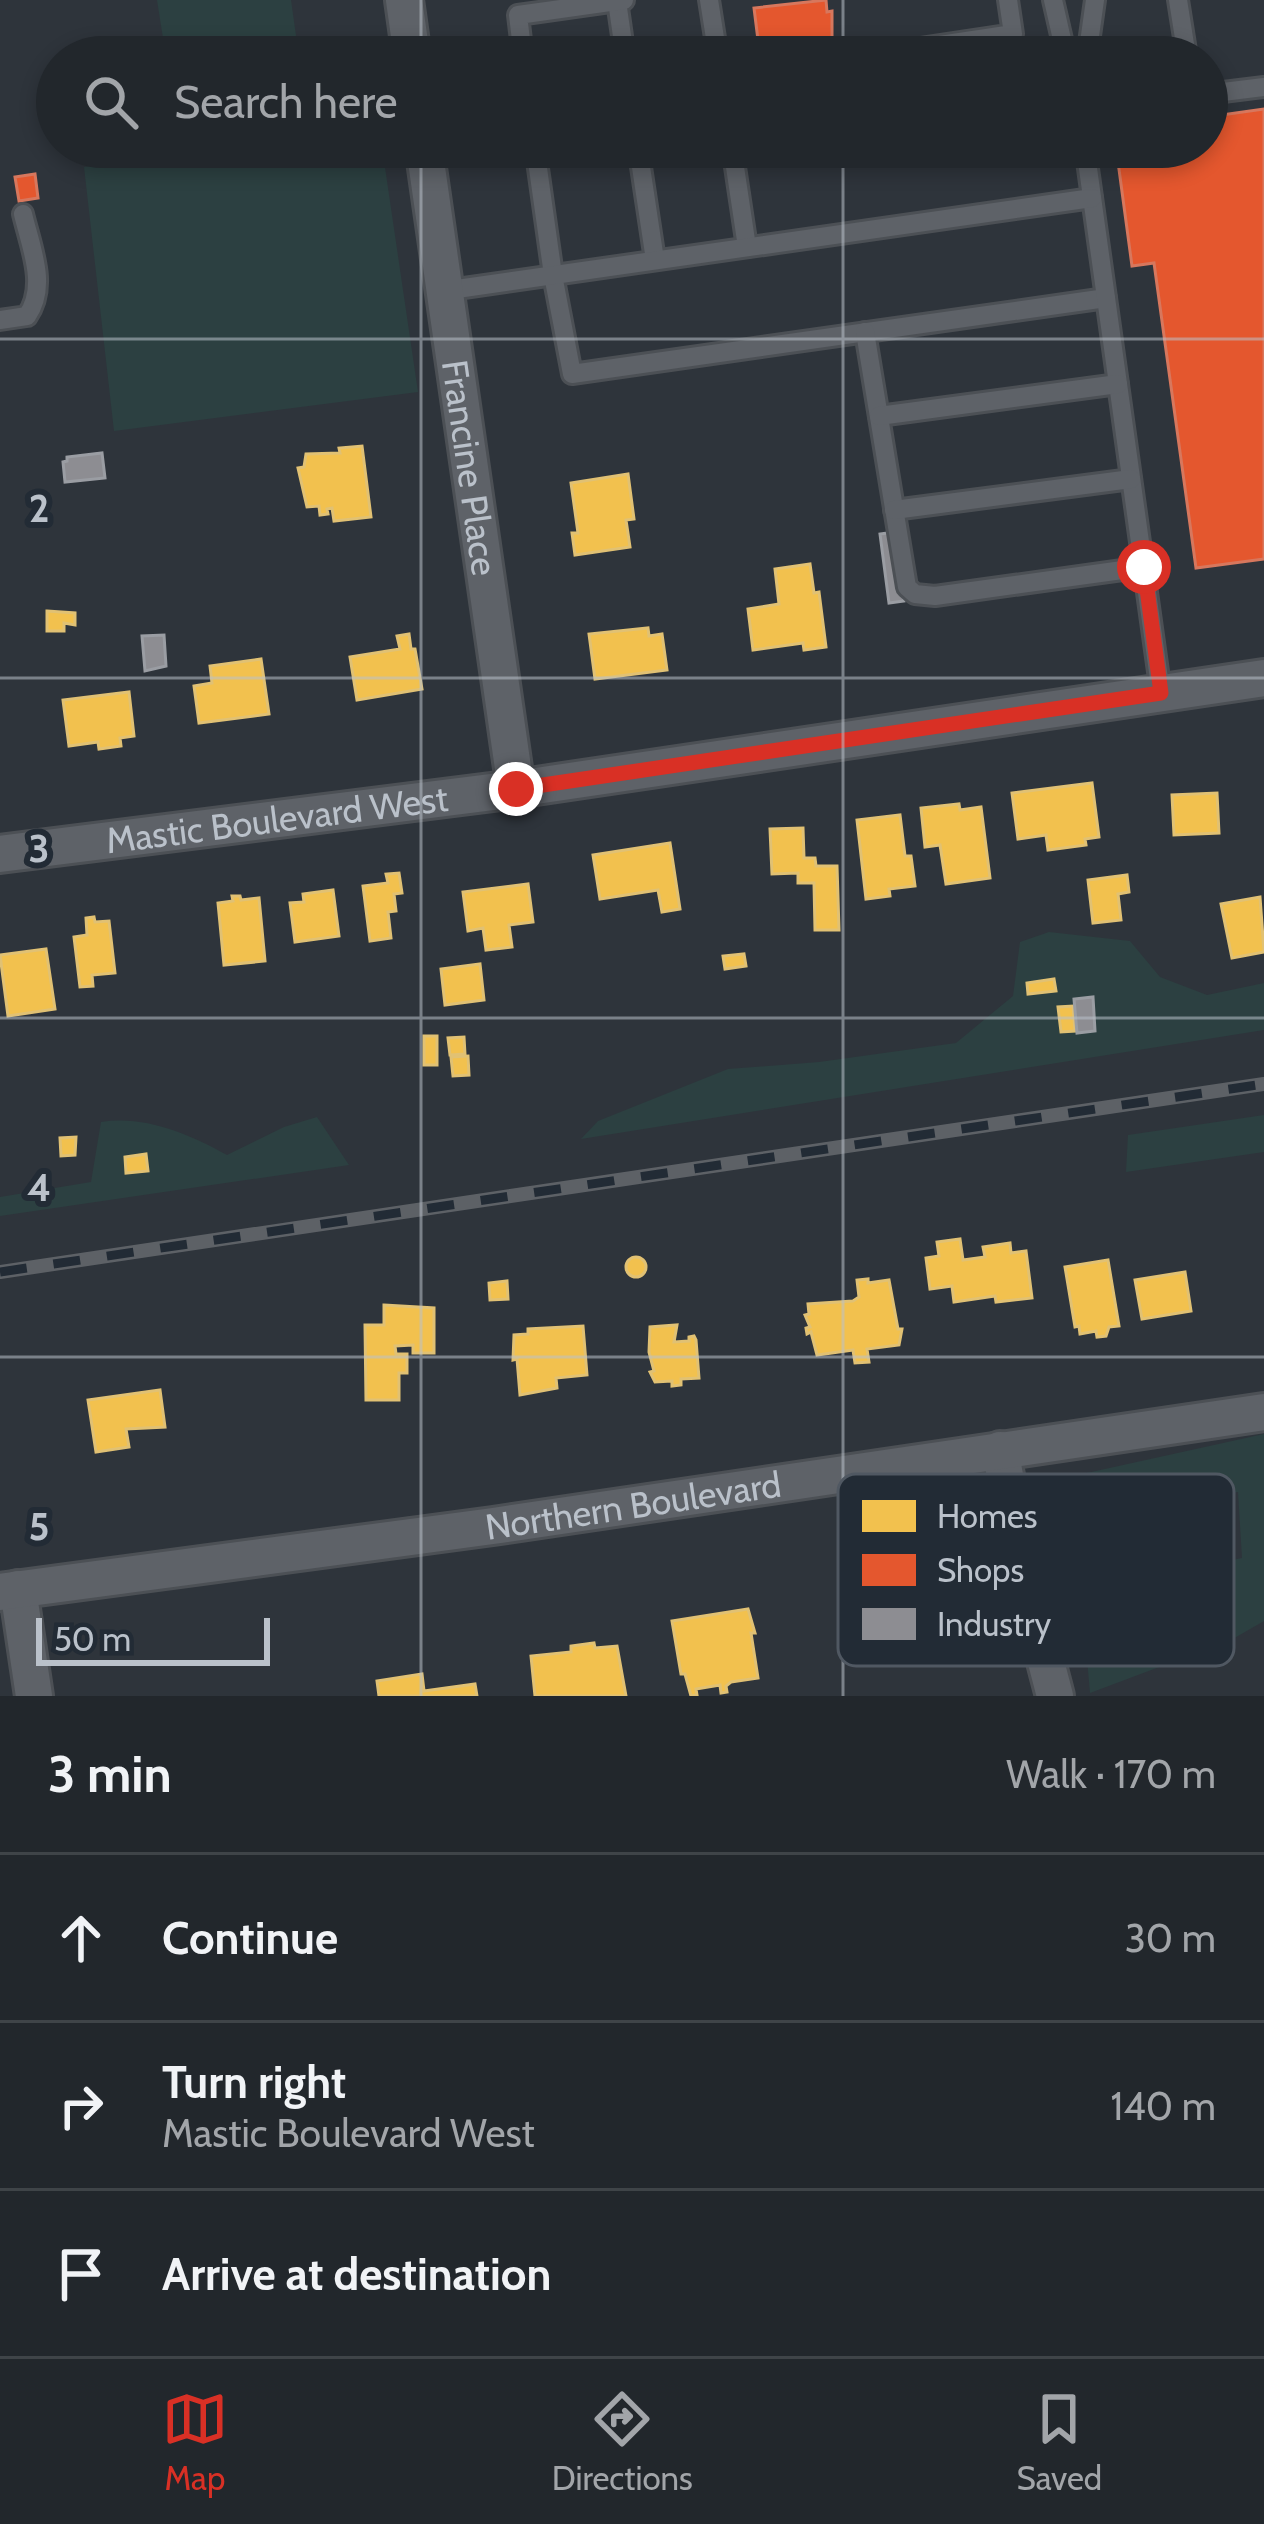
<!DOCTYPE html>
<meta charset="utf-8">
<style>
:root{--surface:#22272c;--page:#2e3338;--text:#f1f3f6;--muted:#a2a5a9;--line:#3f4448;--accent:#d93025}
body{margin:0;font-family:Cabin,sans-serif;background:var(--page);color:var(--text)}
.scale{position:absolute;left:36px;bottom:30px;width:234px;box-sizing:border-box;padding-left:12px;border:6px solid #bac1ca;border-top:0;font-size:33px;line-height:42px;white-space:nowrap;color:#bac1ca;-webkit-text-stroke:9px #222b35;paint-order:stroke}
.stop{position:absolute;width:36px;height:36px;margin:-27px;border:9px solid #d93025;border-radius:50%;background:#fff}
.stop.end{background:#d93025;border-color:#fff;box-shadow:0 3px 12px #0008}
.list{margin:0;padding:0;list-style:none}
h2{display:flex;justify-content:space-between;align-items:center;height:156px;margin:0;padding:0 48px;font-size:51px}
h2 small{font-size:39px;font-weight:400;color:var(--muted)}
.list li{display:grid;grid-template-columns:78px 1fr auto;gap:36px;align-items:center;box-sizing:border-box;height:168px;padding:0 48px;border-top:3px solid var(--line)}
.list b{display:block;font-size:45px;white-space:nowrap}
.list p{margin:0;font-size:39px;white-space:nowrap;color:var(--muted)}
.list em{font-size:39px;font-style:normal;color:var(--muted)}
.icon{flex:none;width:66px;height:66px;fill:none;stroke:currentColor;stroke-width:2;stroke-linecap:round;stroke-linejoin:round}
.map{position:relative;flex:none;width:1264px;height:1696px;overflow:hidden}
.search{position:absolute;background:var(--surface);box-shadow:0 6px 18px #0003;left:36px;right:36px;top:36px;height:132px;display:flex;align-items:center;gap:30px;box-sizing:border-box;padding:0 42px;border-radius:66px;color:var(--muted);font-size:45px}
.sheet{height:660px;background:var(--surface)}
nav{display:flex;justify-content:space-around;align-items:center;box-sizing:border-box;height:168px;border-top:3px solid var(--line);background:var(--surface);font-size:33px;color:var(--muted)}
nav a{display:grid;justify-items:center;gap:6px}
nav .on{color:var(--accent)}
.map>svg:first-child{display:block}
.green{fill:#2c4041}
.homes{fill:#f2c14e;stroke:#e1c173;stroke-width:3}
.shops{fill:#e4572e;stroke:#d7775d;stroke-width:3}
.industry{fill:#8d8d92;stroke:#9a9da3;stroke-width:3}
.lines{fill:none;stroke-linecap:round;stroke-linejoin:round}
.lane-casing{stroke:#4c5055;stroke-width:24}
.street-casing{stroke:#4c5055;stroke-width:42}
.lane{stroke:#5e6268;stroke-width:18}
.street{stroke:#5e6268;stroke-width:36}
.rail-casing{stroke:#5d6166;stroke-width:14}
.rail{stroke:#222b35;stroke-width:9;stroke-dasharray:27;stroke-linecap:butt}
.route{stroke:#d93025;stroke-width:15}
.grid{fill:none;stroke:#bac1ca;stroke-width:3;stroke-opacity:0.55}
.labels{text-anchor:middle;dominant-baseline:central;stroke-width:12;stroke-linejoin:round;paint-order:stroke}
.street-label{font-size:36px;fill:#bac1ca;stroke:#222b35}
.key{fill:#222b35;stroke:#505862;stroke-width:3}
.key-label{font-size:33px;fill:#bac1ca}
.grid-label{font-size:39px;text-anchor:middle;font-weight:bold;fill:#bac1ca;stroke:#222b35;stroke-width:12;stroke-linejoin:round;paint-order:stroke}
</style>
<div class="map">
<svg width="1264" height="1696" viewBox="0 0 1264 1696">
<rect width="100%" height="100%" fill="#2e343b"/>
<g class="green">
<path d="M157 0H291L299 57H166Z"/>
<path d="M179 147H382L418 392 114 431 84 167 179 152Z"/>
<path d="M1049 932 1130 941 1160 977 1207 995 1264 983V1030L581 1139 598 1121 728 1069 819 1062 956 1043 1013 996 1020 942Z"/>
<path d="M1264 1115V1152L1126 1172 1128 1135Z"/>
<path d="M317 1117 349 1165 0 1216V1197L91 1182 101 1122C145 1115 189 1134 227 1155L284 1127Z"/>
<path d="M1264 1434V1621L1231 1640 1090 1693 1081 1591 1242 1558 1238 1492 1061 1518 1064 1478Z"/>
</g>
<g class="homes">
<path d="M362 446 371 517 334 521 332 508 327 509 328 514 320 515 319 506 307 507 298 468 304 467 306 454 340 453 339 448Z"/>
<path d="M628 474 634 519 626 520 630 547 575 555 572 533H578L571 483Z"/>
<path d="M810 564 814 593 819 592 826 647 804 650 803 643 753 650 748 609 779 604 775 569Z"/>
<path d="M47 611 75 613V625L64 623V631H47Z"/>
<path d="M648 628 649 636 662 634 667 670 595 679 589 634Z"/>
<path d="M409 634 411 649H415L422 689 357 700 350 657 400 649 397 636Z"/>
<path d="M261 659 269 714 199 723 194 686 212 683 210 666Z"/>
<path d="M129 692 134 736 120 738 121 746 99 749 98 742 69 746 63 700Z"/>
<path d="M1092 783 1099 837 1085 839 1086 845 1048 850 1046 835 1018 839 1012 793Z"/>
<path d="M1217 793 1219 833 1174 835 1172 795Z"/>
<path d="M959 804 960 810 981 807 990 878 946 884 940 845 925 847 921 808Z"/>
<path d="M900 815 905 856H911L915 886 889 889 890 896 866 899 857 820Z"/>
<path d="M803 828 804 858H815L816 866H837L839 930H815L814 883H798V873L772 874 770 829Z"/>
<path d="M670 843 680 909 662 912 658 890 600 899 593 855Z"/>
<path d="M399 873 402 893 394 894 396 911 388 912 391 938 370 941 363 886 388 883 386 874Z"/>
<path d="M1127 875 1129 892 1118 894 1121 920 1093 923 1088 880Z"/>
<path d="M528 884 533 922 509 925 512 947 486 950 483 928 468 931 463 892Z"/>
<path d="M333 890 339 936 295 942 290 903 304 902 303 894Z"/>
<path d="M232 896H240L241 900 259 898 265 961 224 965 218 903 233 901Z"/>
<path d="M1260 897 1264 952 1232 958 1221 904Z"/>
<path d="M94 917 95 922 109 921 115 973 92 975 93 986 80 987 74 937 87 935 86 918Z"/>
<path d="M46 949 55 1009 8 1016 0 955Z"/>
<path d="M744 954 746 966 725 969 723 956Z"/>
<path d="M480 964 484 1000 445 1005 441 969Z"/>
<path d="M1054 979 1056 991 1028 994 1027 983Z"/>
<path d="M1073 1006 1075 1031 1061 1032 1058 1007Z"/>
<rect x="424" y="1036" width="13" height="29"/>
<path d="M464 1037 465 1054 450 1055 448 1038Z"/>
<path d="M468 1056 469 1075 453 1076 451 1057Z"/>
<path d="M76 1137 75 1155 61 1156 60 1138Z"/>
<path d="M146 1154 148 1171 126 1173 125 1157Z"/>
<path d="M960 1239 963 1260 985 1257 983 1247 1010 1243 1011 1253 1026 1251 1032 1298 996 1302 995 1296 954 1302 952 1286 930 1289 926 1258 939 1256 937 1242Z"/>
<circle cx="636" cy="1267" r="10"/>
<path d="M1108 1260 1119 1326 1109 1327 1106 1336 1097 1337 1096 1331 1080 1334 1079 1326 1075 1327 1065 1267Z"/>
<path d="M1185 1272 1191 1311 1142 1319 1135 1280Z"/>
<path d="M868 1279V1283L889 1280 898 1329H902L899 1345 867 1349 869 1362 855 1363 853 1350 817 1355 811 1332 807 1334 806 1328 810 1327 805 1315 809 1314 808 1304 853 1301 859 1297 857 1280Z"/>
<path d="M507 1281 508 1299 490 1300 489 1283Z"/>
<path d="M384 1305 434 1308V1353H413V1345L395 1346 396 1354H407V1373H399V1400H366L365 1325H384Z"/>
<path d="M677 1325 674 1342 689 1341V1337L694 1336 696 1340 699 1378 681 1379V1385L672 1386V1381L655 1382 650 1372 654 1371 649 1352 650 1327Z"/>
<path d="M583 1326 587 1375 556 1378 557 1388 520 1395 517 1359 513 1360 514 1335 528 1334V1329Z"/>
<path d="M160 1390 165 1427 126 1429 129 1447 96 1452 88 1400Z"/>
<path d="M748 1609 755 1633H751L758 1678 731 1682 726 1686 727 1692 721 1693 720 1685 696 1689 697 1695 691 1696 685 1674H681L672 1621Z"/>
<path d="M594 1643 595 1648 617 1646 626 1696H535L531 1656 571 1652V1646Z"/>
<path d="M422 1674 424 1691 475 1684 477 1696H379L377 1681Z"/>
</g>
<g class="shops">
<path d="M826 0 827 12 832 11V40L759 48 754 8Z"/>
<path d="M1264 109V559L1196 568 1154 263 1132 266 1116 147H1207V117Z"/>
<path d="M35 174 38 198 19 201 15 177Z"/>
</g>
<g class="industry">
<path d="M102 453 105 478 65 482 63 462 67 461V457Z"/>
<path d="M895 532 904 601 889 603 880 534Z"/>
<path d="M164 635 166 666 145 671 142 636Z"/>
<path d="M1093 997 1095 1031 1077 1033 1074 999Z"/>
</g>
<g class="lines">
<g class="lane-casing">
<g id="lane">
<path d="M709 0 718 57"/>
<path d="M1053 0 1066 57"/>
<path d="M1178 0 1187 57"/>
<path d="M617 1 625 57"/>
<path d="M523 57 518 15 624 0"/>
<path d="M860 57 1013 34 1008 0"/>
<path d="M1087 57 1095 0"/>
<path d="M1207 94 1264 87"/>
<path d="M535 147 553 275 572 374 1106 298"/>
<path d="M638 147 655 260"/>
<path d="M732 147 747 247"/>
<path d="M1085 147 1161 693"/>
<path d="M443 291 1092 198"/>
<path d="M0 320 27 316C48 286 31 248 23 214"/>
<path d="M865 332 907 587 915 594 935 596 1144 567"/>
<path d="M879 416 1118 384"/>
<path d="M894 510 1131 479"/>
</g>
</g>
<g class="street-casing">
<g id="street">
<path d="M404 0 412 57"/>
<path id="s1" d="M424 147 516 789"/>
<path id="s2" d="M0 854 516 789 1264 678"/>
<path d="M1000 1450 1028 1593 1055 1696"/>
<path d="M18 1589 34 1696"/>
<path id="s3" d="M0 1592 493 1526 1264 1412"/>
</g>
</g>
<use href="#lane" class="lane"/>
<use href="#street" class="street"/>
<g class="rail-casing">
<path id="rail" d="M0 1272 1264 1084"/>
</g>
<use href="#rail" class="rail"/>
</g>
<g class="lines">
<path class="route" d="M516 789 1161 693 1144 567"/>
</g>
<path class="grid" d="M421 0V57M843 0V57M421 147V1696M843 147V1696M0 339H1264M0 678H1264M0 1018H1264M0 1357H1264"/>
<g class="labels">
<g class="street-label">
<text stroke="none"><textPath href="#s1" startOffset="324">Francine Place</textPath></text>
<text stroke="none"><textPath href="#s2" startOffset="279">Mastic Boulevard West</textPath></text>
<text stroke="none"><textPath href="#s3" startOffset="639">Northern Boulevard</textPath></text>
</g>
</g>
<rect x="838" y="1474" width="396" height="192" rx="18" class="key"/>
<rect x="862" y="1500" width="54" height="32" fill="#f2c14e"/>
<rect x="862" y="1554" width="54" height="32" fill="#e4572e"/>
<rect x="862" y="1608" width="54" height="32" fill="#8d8d92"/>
<g class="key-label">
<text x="937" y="1528">Homes</text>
<text x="937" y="1582">Shops</text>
<text x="937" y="1636">Industry</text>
</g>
<g class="grid-label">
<text x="39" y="522">2</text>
<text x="39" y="862">3</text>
<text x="39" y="1201">4</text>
<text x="39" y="1540">5</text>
</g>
</svg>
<div class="scale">50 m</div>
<div class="stop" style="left:1144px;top:567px"></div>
<div class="stop end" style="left:516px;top:789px"></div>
<div class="search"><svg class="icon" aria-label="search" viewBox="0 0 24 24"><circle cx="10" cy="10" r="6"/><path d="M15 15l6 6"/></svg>Search here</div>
</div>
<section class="sheet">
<h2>3 min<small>Walk · 170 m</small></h2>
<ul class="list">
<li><svg class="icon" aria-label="ahead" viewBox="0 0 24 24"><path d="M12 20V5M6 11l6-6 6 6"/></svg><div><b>Continue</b></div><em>30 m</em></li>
<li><svg class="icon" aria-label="right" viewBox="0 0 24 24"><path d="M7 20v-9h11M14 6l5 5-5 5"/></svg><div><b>Turn right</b><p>Mastic Boulevard West</p></div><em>140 m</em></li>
<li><svg class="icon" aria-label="arrive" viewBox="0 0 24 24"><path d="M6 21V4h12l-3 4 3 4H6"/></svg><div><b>Arrive at destination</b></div></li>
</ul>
</section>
<nav>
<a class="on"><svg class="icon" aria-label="map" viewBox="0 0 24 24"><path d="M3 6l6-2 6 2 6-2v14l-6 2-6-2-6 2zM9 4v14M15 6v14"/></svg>Map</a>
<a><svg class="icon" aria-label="directions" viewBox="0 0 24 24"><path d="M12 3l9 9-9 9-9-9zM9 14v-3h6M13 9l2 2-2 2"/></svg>Directions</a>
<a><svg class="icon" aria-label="saved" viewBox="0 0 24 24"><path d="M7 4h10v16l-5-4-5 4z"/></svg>Saved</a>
</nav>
